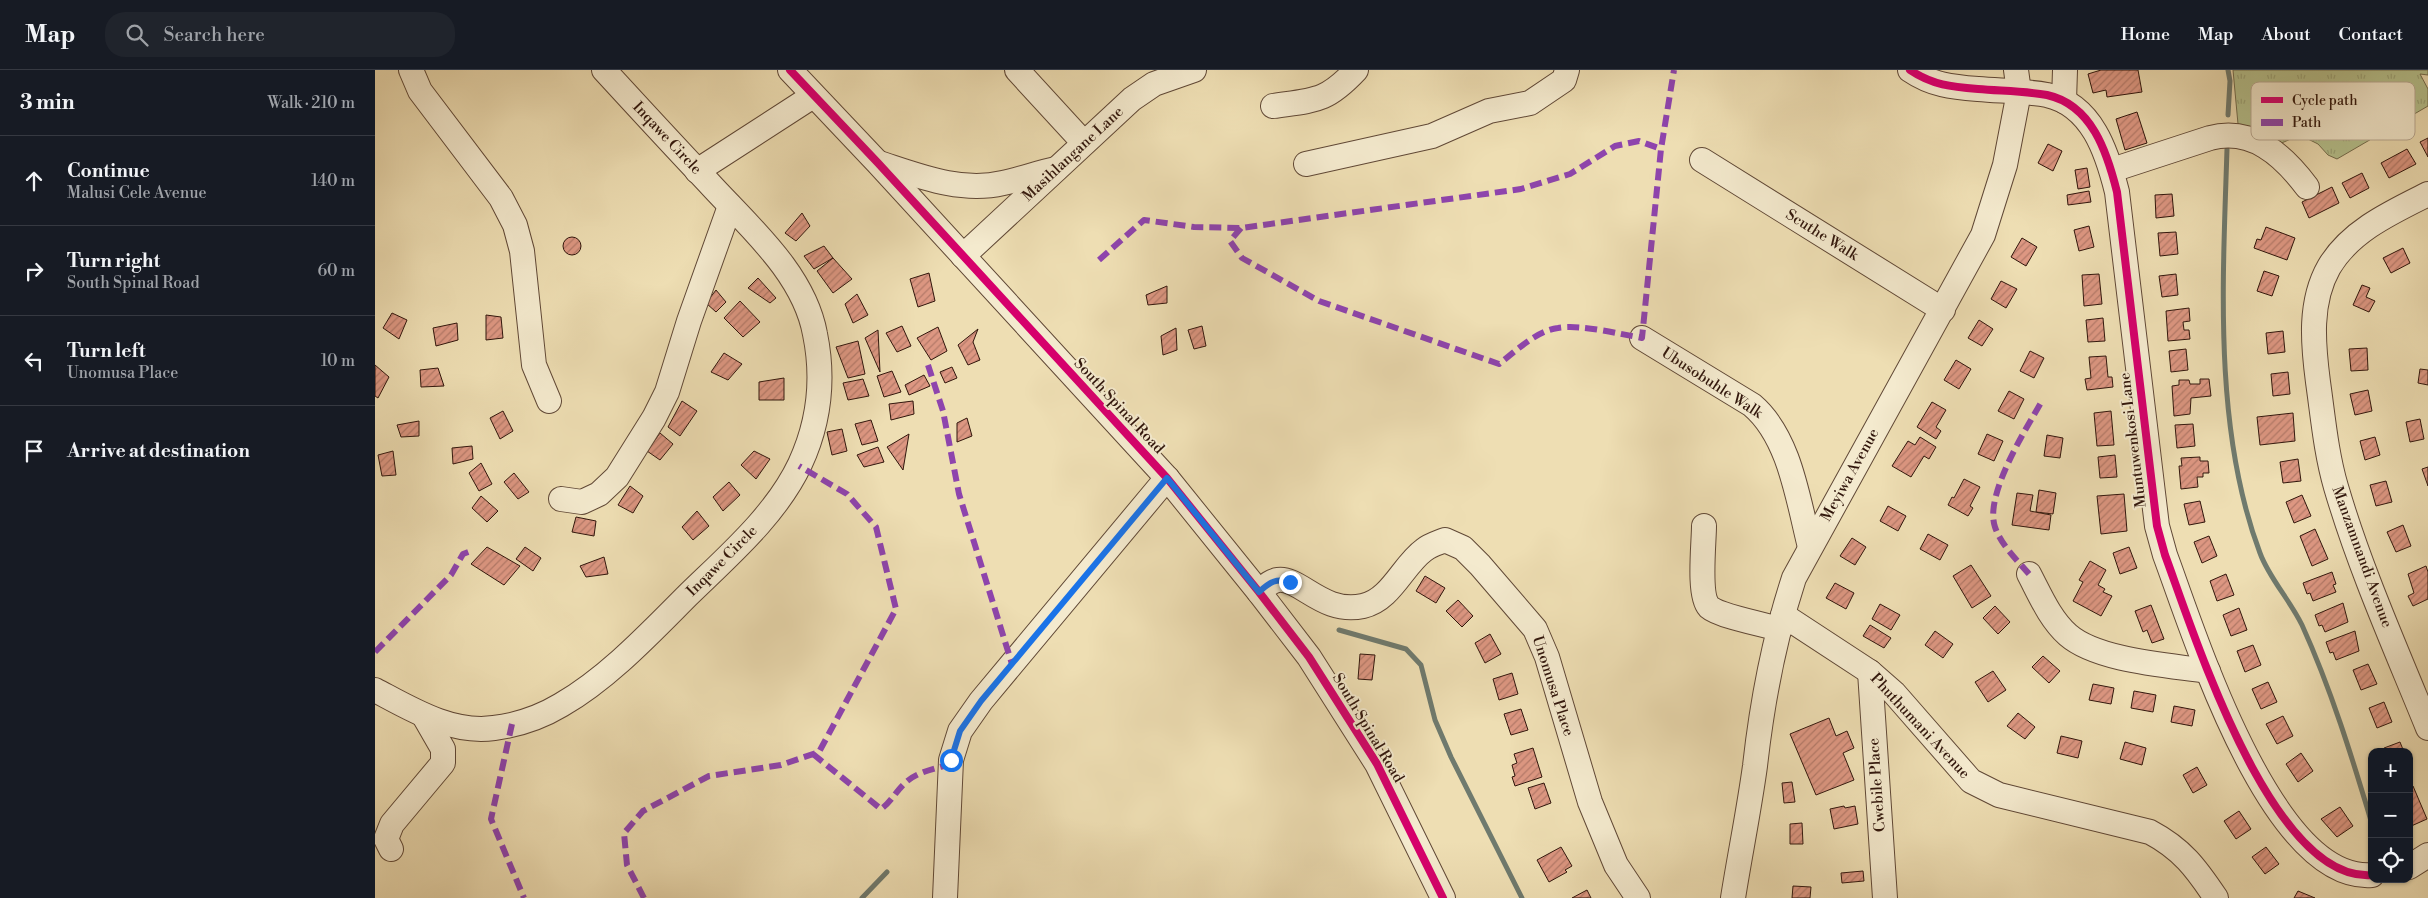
<!DOCTYPE html>
<meta charset="utf-8">
<style>
:root{--surface:#171b24;--page:#20242c;--text:#f1f3f6;--muted:#9ea1a6;--line:#363941}
body{margin:0;font-family:"Libre Bodoni",serif;background:var(--page);color:var(--text)}
.controls{position:absolute;right:15px;bottom:15px;display:grid;overflow:hidden;border-radius:10px;box-shadow:0 1px 4px #0004}
.controls button{width:45px;height:45px;display:grid;place-items:center;padding:0;border:0;border-bottom:1px solid var(--line);background:var(--surface);color:var(--text);font:25px sans-serif}
.stop{position:absolute;width:15px;height:15px;margin:-11px;border:4px solid #1a73e8;border-radius:50%;background:#fff}
.stop.end{background:#1a73e8;border-color:#fff;box-shadow:0 1px 5px #0008}
.list{margin:0;padding:0;list-style:none}
h2{display:flex;justify-content:space-between;align-items:center;height:65px;margin:0;padding:0 20px;font-size:21px}
h2 small{font-size:16px;font-weight:400;color:var(--muted)}
.list li{display:grid;grid-template-columns:32px 1fr auto;gap:15px;align-items:center;box-sizing:border-box;height:90px;padding:0 20px;border-top:1px solid var(--line)}
.list b{display:block;font-size:19px;white-space:nowrap}
.list p{margin:0;font-size:16px;white-space:nowrap;color:var(--muted)}
.list em{font-size:16px;font-style:normal;color:var(--muted)}
.icon{flex:none;width:28px;height:28px;fill:none;stroke:currentColor;stroke-width:2;stroke-linecap:round;stroke-linejoin:round}
.map{position:relative;flex:none;width:2053px;height:828px;overflow:hidden}
header{display:flex;align-items:center;gap:30px;box-sizing:border-box;height:70px;padding:0 25px;background:var(--surface);border-bottom:1px solid var(--line)}
header strong{font-size:24px}
nav{display:flex;gap:28px;margin-inline-start:auto;font-size:18px}
.search{width:350px;height:45px;background:var(--page);display:flex;align-items:center;gap:12px;box-sizing:border-box;padding:0 18px;border-radius:20px;color:var(--muted);font-size:19px}
main{display:flex}
aside{flex:1;background:var(--surface)}
.map>svg:first-child{display:block}
.grass{fill:url(#grass-tufts);stroke:#746c4d}
.lines{fill:none;stroke-linecap:round;stroke-linejoin:round}
.stream{stroke:#6f7a6e;stroke-width:5}
.building{fill:url(#building-hatch);stroke:#31160c}
.minor-casing{stroke:#604836;stroke-width:26}
.minor{stroke:#f4eace;stroke-width:24}
.quiet{stroke:#8e44ad;stroke-width:6;stroke-dasharray:12 6;stroke-linecap:butt}
.cycleway-casing{stroke:#f4eace;stroke-width:11}
.cycleway{stroke:#d6006c;stroke-width:8}
.route{stroke:#1a73e8;stroke-width:6}
.labels{text-anchor:middle;dominant-baseline:central;stroke-width:4;stroke-linejoin:round;paint-order:stroke}
.street-label{font-size:15px;fill:#31160c;stroke:#f4eace}
.key{fill:#f4eace;stroke:#baaa94;stroke-width:1}
.key-label{font-size:14px;fill:#31160c}
</style>
<header>
<strong>Map</strong>
<div class="search"><svg class="icon" aria-label="search" viewBox="0 0 24 24"><circle cx="10" cy="10" r="6"/><path d="M15 15l6 6"/></svg>Search here</div>
<nav><a>Home</a><a>Map</a><a>About</a><a>Contact</a></nav>
</header>
<main>
<aside>
<h2>3 min<small>Walk · 210 m</small></h2>
<ul class="list">
<li><svg class="icon" aria-label="ahead" viewBox="0 0 24 24"><path d="M12 20V5M6 11l6-6 6 6"/></svg><div><b>Continue</b><p>Malusi Cele Avenue</p></div><em>140 m</em></li>
<li><svg class="icon" aria-label="right" viewBox="0 0 24 24"><path d="M7 20v-9h11M14 6l5 5-5 5"/></svg><div><b>Turn right</b><p>South Spinal Road</p></div><em>60 m</em></li>
<li><svg class="icon" aria-label="left" viewBox="0 0 24 24"><path d="M17 20v-9H6M10 6l-5 5 5 5"/></svg><div><b>Turn left</b><p>Unomusa Place</p></div><em>10 m</em></li>
<li><svg class="icon" aria-label="arrive" viewBox="0 0 24 24"><path d="M6 21V4h12l-3 4 3 4H6"/></svg><div><b>Arrive at destination</b></div></li>
</ul>
</aside>
<div class="map">
<svg width="2053" height="828" viewBox="0 0 2053 828">
<defs>
<pattern id="grass-tufts" width="24" height="20" patternUnits="userSpaceOnUse" patternTransform="scale(1.25)"><rect width="24" height="20" fill="#b6c28e"/><path d="M3 7l-1-3M5 7V3M7 7l1-3M15 17l-1-3M17 17v-4M19 17l1-3" fill="none" stroke="#9da679"/></pattern>
<pattern id="building-hatch" width="6" height="6" patternUnits="userSpaceOnUse" patternTransform="scale(1.25)"><rect width="6" height="6" fill="#dd9782"/><path d="M-1 1l2-2M0 6l6-6M5 7l2-2" fill="none" stroke="#b47a69"/></pattern>
</defs>
<rect width="100%" height="100%" fill="#eedeb3"/>
<filter id="stains"><feTurbulence type="fractalNoise" baseFrequency=".004" numOctaves="4"/><feColorMatrix values="0 0 0 0 .2 0 0 0 0 .09 0 0 0 0 .02 0 0 0 .5 -.17"/></filter>
<radialGradient id="worn" r=".72"><stop offset=".6" stop-color="#630" stop-opacity="0"/><stop offset="1" stop-color="#630" stop-opacity=".3"/></radialGradient>
<path class="grass" d="M1858 0H2053V5L2045 4 2053 19V36L1962 89 1953 85 1943 74 1925 65 1902 75 1863 54Z"/>
<g class="lines">
<g class="stream">
<path d="M1853 0 1855 11 1853 45"/>
<path d="M1852 79C1848 209 1838 359 1885 483 1894 508 1915 530 1927 555 1956 619 1977 687 1997 754"/>
<path d="M964 560 1031 579 1046 595 1060 650 1076 687 1147 828"/>
<path d="M487 828 512 802"/>
</g>
</g>
<g class="building">
<path d="M1726 0H1763L1767 22 1732 27 1731 20 1718 23 1713 4Z"/>
<path d="M1762 42 1772 73 1750 80 1741 49Z"/>
<path d="M2053 68V87L2045 72Z"/>
<path d="M1673 74 1687 81 1678 101 1663 93Z"/>
<path d="M2032 79 2041 94 2014 108 2006 93Z"/>
<path d="M1712 98 1715 117 1703 119 1700 100Z"/>
<path d="M1987 103 1994 118 1975 128 1967 113Z"/>
<path d="M1957 117 1964 133 1934 148 1927 132Z"/>
<path d="M1714 121 1716 132 1693 135 1692 125Z"/>
<path d="M1797 124 1799 146 1781 148 1780 125Z"/>
<path d="M427 143 435 156 421 171 410 163Z"/>
<path d="M1714 156 1719 177 1704 181 1699 160Z"/>
<path d="M1891 157 1920 168 1912 190 1879 178 1882 169 1886 170Z"/>
<path d="M1801 162 1803 184 1785 186 1783 163Z"/>
<circle cx="197" cy="176" r="9"/>
<path d="M1647 168 1662 177 1651 196 1636 187Z"/>
<path d="M449 176 458 188 439 199 429 186Z"/>
<path d="M2028 178 2035 193 2016 203 2008 188Z"/>
<path d="M458 188 477 209 458 223 442 201Z"/>
<path d="M1889 201 1904 206 1897 226 1882 221Z"/>
<path d="M554 203 560 231 543 237 535 209Z"/>
<path d="M1724 204 1727 234 1709 236 1707 205Z"/>
<path d="M1801 204 1803 225 1787 227 1784 206Z"/>
<path d="M383 208 401 228 395 233 373 218Z"/>
<path d="M1626 211 1642 219 1631 238 1616 229Z"/>
<path d="M1987 215 1995 218 1991 227 2000 231 1994 242 1978 235Z"/>
<path d="M792 216V233L773 235 771 225Z"/>
<path d="M341 220 351 232 341 242 331 233Z"/>
<path d="M482 224 493 245 478 253 470 234Z"/>
<path d="M365 231 385 252 368 267 349 248Z"/>
<path d="M1814 238 1815 251 1808 252 1809 260H1814L1815 269 1793 271 1791 241Z"/>
<path d="M17 243 32 250 24 269 8 258Z"/>
<path d="M111 245 126 247 128 268 111 270Z"/>
<path d="M1728 248 1730 271 1713 272 1711 250Z"/>
<path d="M1604 250 1618 259 1607 276 1593 268Z"/>
<path d="M82 253 83 270 61 276 58 258Z"/>
<path d="M527 256 536 276 522 282 511 263Z"/>
<path d="M827 256 831 276 819 279 813 260Z"/>
<path d="M563 257 572 281 556 290 542 268Z"/>
<path d="M801 258 802 280 788 285 786 266Z"/>
<path d="M603 259 598 272 605 290 593 295 583 275Z"/>
<path d="M503 260 505 302 490 268Z"/>
<path d="M1908 261 1910 282 1893 284 1891 263Z"/>
<path d="M483 271 490 304 473 308 461 277Z"/>
<path d="M1992 278 1993 300 1976 301 1974 279Z"/>
<path d="M1811 279 1813 300 1796 302 1794 281Z"/>
<path d="M1655 281 1669 288 1659 308 1645 301Z"/>
<path d="M349 283 367 294 353 310 336 302Z"/>
<path d="M1731 286 1733 307H1737L1738 317 1712 320 1710 309 1716 308 1714 287Z"/>
<path d="M1581 290 1596 299 1584 319 1569 310Z"/>
<path d="M0 295 14 307 3 328 0 326Z"/>
<path d="M577 297 582 308 570 313 565 302Z"/>
<path d="M63 298 69 316 46 317 45 300Z"/>
<path d="M2045 299 2053 300V315L2043 313Z"/>
<path d="M517 301 526 322 509 327 502 306Z"/>
<path d="M1913 302 1915 324 1898 326 1896 304Z"/>
<path d="M549 305 555 316 534 325 530 315Z"/>
<path d="M409 308V330H384V312Z"/>
<path d="M488 309 494 326 473 330 468 313Z"/>
<path d="M1825 309H1834L1836 326 1816 328 1815 344 1799 346 1797 316 1804 315V310H1814L1815 314H1825Z"/>
<path d="M1993 320 1997 341 1980 345 1975 324Z"/>
<path d="M1634 321 1649 329 1639 349 1623 341Z"/>
<path d="M307 331 322 341 305 366 293 357Z"/>
<path d="M538 331 539 344 516 350 514 334Z"/>
<path d="M1557 332 1571 340 1561 357 1566 361 1561 369 1542 357Z"/>
<path d="M128 341 138 361 125 369 115 348Z"/>
<path d="M1736 341 1739 375 1722 376 1719 343Z"/>
<path d="M1918 343 1920 371 1885 375 1882 347Z"/>
<path d="M592 348 597 366 582 372V353Z"/>
<path d="M2045 349 2049 369 2035 372 2031 352Z"/>
<path d="M496 350 503 371 487 375 480 354Z"/>
<path d="M44 351V366L26 367 22 355Z"/>
<path d="M1818 354 1820 376 1802 378 1800 355Z"/>
<path d="M467 359 472 381 457 385 452 362Z"/>
<path d="M285 363 298 374 285 390 272 381Z"/>
<path d="M534 364 528 400 512 377Z"/>
<path d="M1612 364 1628 371 1619 391 1603 384Z"/>
<path d="M1672 365 1688 368 1685 388 1669 386Z"/>
<path d="M1545 367 1561 377 1554 389 1549 386 1536 407 1517 396 1533 371 1540 375Z"/>
<path d="M2000 367 2005 385 1990 390 1985 371Z"/>
<path d="M97 376 98 389 78 394 77 378Z"/>
<path d="M503 377 509 392 489 397 482 385Z"/>
<path d="M18 381 21 405 7 406 3 385Z"/>
<path d="M379 381 395 389 381 409 366 395Z"/>
<path d="M1740 385 1742 407 1725 408 1723 387Z"/>
<path d="M1825 387V391H1833L1834 403H1828V407H1822L1823 417 1806 419 1804 396H1807L1806 388Z"/>
<path d="M1923 389 1926 411 1908 413 1905 392Z"/>
<path d="M106 393 117 414 104 421 94 403Z"/>
<path d="M2053 397V416L2047 399Z"/>
<path d="M139 403 154 422 143 429 129 412Z"/>
<path d="M1589 409 1605 417 1595 436 1598 438 1593 446 1573 435 1577 427 1579 428Z"/>
<path d="M2011 411 2017 432 2001 436 1995 415Z"/>
<path d="M354 412 365 425 348 441 338 427Z"/>
<path d="M255 416 268 426 258 443 243 435Z"/>
<path d="M1664 420 1681 423 1678 444 1661 442Z"/>
<path d="M1642 423 1658 425 1655 441 1676 445 1674 460 1637 455Z"/>
<path d="M1749 424 1752 461 1726 464 1722 426Z"/>
<path d="M1927 425 1936 446 1919 453 1911 432Z"/>
<path d="M106 426 123 441 112 452 97 438Z"/>
<path d="M1825 431 1830 452 1814 455 1809 434Z"/>
<path d="M1513 436 1531 446 1523 461 1505 451Z"/>
<path d="M322 441 334 456 318 470 307 457Z"/>
<path d="M201 447 221 451 219 466 197 462Z"/>
<path d="M2028 455 2036 476 2021 482 2012 462Z"/>
<path d="M1940 459 1953 489 1937 496 1925 466Z"/>
<path d="M1553 464 1573 475 1565 490 1545 479Z"/>
<path d="M1834 466 1842 486 1827 493 1819 472Z"/>
<path d="M1477 468 1491 477 1480 495 1465 486Z"/>
<path d="M112 477 145 496 129 515 96 494Z"/>
<path d="M150 477 166 488 158 501 141 489Z"/>
<path d="M1754 477 1762 498 1745 504 1738 483Z"/>
<path d="M229 487 233 504 211 507 205 496Z"/>
<path d="M1715 491 1731 500 1723 515 1730 519 1728 522 1737 526 1726 546 1698 531 1708 512 1704 510Z"/>
<path d="M1596 495 1616 526 1597 538 1578 506Z"/>
<path d="M2051 496 2053 502V529L2038 536 2033 526 2039 523 2033 504Z"/>
<path d="M1957 502 1961 514 1958 515 1961 522 1938 531 1935 523 1932 524 1928 513Z"/>
<path d="M1851 504 1859 525 1842 531 1835 511Z"/>
<path d="M1050 506 1070 518 1061 533 1041 521Z"/>
<path d="M1460 513 1479 523 1471 539 1451 528Z"/>
<path d="M1083 530 1098 546 1087 557 1071 541Z"/>
<path d="M1968 533 1973 552 1950 562 1947 555 1944 556 1940 545Z"/>
<path d="M1505 534 1525 545 1516 560 1497 549Z"/>
<path d="M1776 535 1789 569 1777 573 1772 560 1768 562 1760 541Z"/>
<path d="M1620 536 1635 552 1623 564 1608 548Z"/>
<path d="M1864 538 1872 560 1856 566 1848 545Z"/>
<path d="M1495 555 1516 568 1509 578 1488 566Z"/>
<path d="M1560 561 1578 574 1568 588 1550 575Z"/>
<path d="M1980 561 1984 581 1961 590 1958 582 1955 583 1951 572Z"/>
<path d="M1115 564 1126 584 1110 593 1100 573Z"/>
<path d="M1878 575 1886 595 1870 602 1862 581Z"/>
<path d="M985 584 1000 585 997 610 983 609Z"/>
<path d="M1668 586 1685 601 1674 613 1657 597Z"/>
<path d="M1993 594 2002 614 1986 620 1978 600Z"/>
<path d="M1618 601 1631 620 1613 632 1600 612Z"/>
<path d="M1137 603 1143 624 1124 630 1118 609Z"/>
<path d="M1893 612 1902 632 1886 639 1877 619Z"/>
<path d="M1718 614 1739 618 1736 634 1714 630Z"/>
<path d="M1759 621 1781 625 1778 642 1756 638Z"/>
<path d="M2009 632 2017 652 2002 658 1994 638Z"/>
<path d="M1799 636 1820 640 1817 656 1796 652Z"/>
<path d="M1146 639 1153 660 1136 665 1129 644Z"/>
<path d="M1643 643 1660 657 1650 669 1632 656Z"/>
<path d="M1908 646 1918 666 1902 674 1891 654Z"/>
<path d="M1454 648 1461 666 1472 661 1479 678 1468 683 1479 710 1441 725 1415 664Z"/>
<path d="M1686 666 1707 671 1703 688 1682 683Z"/>
<path d="M1750 672 1771 678 1767 695 1745 689Z"/>
<path d="M2025 672 2029 682H2011L2009 678Z"/>
<path d="M1158 678 1167 707 1140 716 1137 707 1140 706 1137 695 1142 693 1139 684Z"/>
<path d="M1926 683 1938 701 1923 712 1911 694Z"/>
<path d="M1822 697 1832 715 1818 723 1808 705Z"/>
<path d="M1417 712 1420 732 1409 733 1407 713Z"/>
<path d="M1169 713 1176 733 1160 739 1153 718Z"/>
<path d="M2038 716 2052 749 2034 757V718Z"/>
<path d="M1469 736 1470 738 1480 736 1483 754 1459 759 1455 739Z"/>
<path d="M1965 737 1978 756 1962 767 1946 749Z"/>
<path d="M1864 741 1876 759 1861 769 1849 751Z"/>
<path d="M1427 753 1428 774H1415V754Z"/>
<path d="M1186 777 1197 796 1190 800 1192 802 1174 812 1162 790Z"/>
<path d="M1891 777 1904 794 1890 804 1877 787Z"/>
<path d="M1488 801 1489 811 1467 813 1466 803Z"/>
<path d="M1418 816 1436 817 1435 828H1417Z"/>
<path d="M1212 820 1216 828H1197Z"/>
<path d="M1923 821 1940 828H1919Z"/>
</g>
<g class="lines">
<g class="minor-casing">
<g id="minor">
<path d="M36 0 45 21 126 128 140 155 147 181 159 295 174 331"/>
<path d="M415 0 503 93 792 408 884 522 934 587 1002 694 1068 828"/>
<path d="M642 0 709 73"/>
<path d="M1535 0C1557 15 1577 17 1603 19 1626 21 1650 21 1672 25 1717 35 1732 82 1742 122L1778 423 1782 456 1790 485C1818 560 1896 813 1997 805"/>
<path d="M1689 31 1690 0"/>
<path d="M898 36C940 30 951 32 981 0"/>
<path d="M1327 90 1568 240"/>
<path d="M504 93C544 106 586 123 628 113 646 109 663 103 681 99"/>
<path d="M931 94 1057 66 1114 41 1155 33 1189 10 1192 0"/>
<path d="M1737 100 1835 68C1877 57 1908 85 1932 117"/>
<path d="M322 101 438 26"/>
<path d="M2053 124C2017 142 1975 161 1954 197 1934 232 1938 274 1943 312 1948 347 1951 383 1961 417 1985 499 2021 579 2053 658"/>
<path d="M588 186 757 29 779 14 819 0"/>
<path d="M1267 268 1377 335C1415 367 1423 430 1435 477"/>
<path d="M186 429 207 432 224 424 242 407 279 348 292 322 314 251 355 136"/>
<path d="M1329 456C1329 473 1323 525 1334 537 1344 546 1390 555 1405 559"/>
<path d="M1654 504C1665 525 1675 549 1693 565 1723 591 1794 595 1833 601"/>
<path d="M884 522C890 517 895 511 903 510 925 507 948 545 988 536 1016 530 1028 495 1049 480 1055 475 1063 473 1070 470L1088 478 1105 495 1160 559 1172 587 1215 732 1241 795 1263 828"/>
<path d="M1408 545 1495 602 1519 623 1596 711 1624 725 1775 762C1807 779 1821 798 1841 828"/>
<path d="M1495 602 1510 828"/>
<path d="M0 620C36 639 76 664 119 658 143 655 166 647 186 635 233 608 275 563 313 525 353 486 401 445 425 394 444 353 449 308 440 264 429 203 373 156 333 112 298 75 263 37 229 0"/>
<path d="M16 779 11 769 17 754 68 693V679L49 646"/>
<path d="M2034 797 2053 785"/>
<path d="M570 828 576 690 585 661 606 631 792 408"/>
<path d="M1358 828C1365 784 1374 740 1380 696 1387 633 1399 569 1419 508L1608 165 1630 95 1644 22 1641 0"/>
</g>
</g>
<use href="#minor" class="minor"/>
<g class="quiet">
<path d="M866 158 855 171 867 188 944 231 1124 294C1141 281 1161 261 1183 258 1205 254 1245 264 1267 268L1286 79 1299 0"/>
<path d="M724 190 769 150 819 157 866 158 1146 119 1195 104 1240 76 1264 71 1286 79"/>
<path d="M553 295 568 341 584 424 637 594"/>
<path d="M1654 504C1642 490 1626 475 1620 457 1609 425 1651 359 1667 331"/>
<path d="M0 582 76 505 88 484 96 481"/>
<path d="M137 654 116 749 149 828"/>
<path d="M438 684 506 739C515 733 520 723 528 715 540 702 559 699 576 694"/>
<path d="M269 828 252 795 249 763 268 741 334 706 406 695 444 682 521 539 501 457 472 424 424 396"/>
</g>
<g class="cycleway-casing">
<g id="cycleway">
<path d="M415 0 503 93 792 408 884 522 934 587 1002 694 1068 828"/>
<path d="M1535 0C1557 15 1577 17 1603 19 1626 21 1650 21 1672 25 1717 35 1732 82 1742 122L1778 423 1782 456 1790 485C1818 560 1896 813 1997 805"/>
</g>
</g>
<use href="#cycleway" class="cycleway"/>
</g>
<g class="lines">
<path class="route" d="M576 690 585 661 606 631 792 408 884 522C895 512 901 508 915 512"/>
</g>
<g class="labels">
<g class="street-label">
<text transform="translate(292 68) rotate(47)">Inqawe Circle</text>
<text transform="translate(698 84) rotate(-43)">Masihlangane Lane</text>
<text transform="translate(1447 165) rotate(32)">Scuthe Walk</text>
<text transform="translate(1337 313) rotate(33)">Ubusobuhle Walk</text>
<text transform="translate(744 336) rotate(47)">South Spinal Road</text>
<text transform="translate(1758 370) rotate(-97)">Muntuwenkosi Lane</text>
<text transform="translate(1475 405) rotate(-61)">Meyiwa Avenue</text>
<text transform="translate(1987 487) rotate(70)">Manzamnandi Avenue</text>
<text transform="translate(347 491) rotate(-45)">Inqawe Circle</text>
<text transform="translate(1178 616) rotate(72)">Unomusa Place</text>
<text transform="translate(1545 656) rotate(47)">Phuthumani Avenue</text>
<text transform="translate(993 658) rotate(59)">South Spinal Road</text>
<text transform="translate(1502 715) rotate(-94)">Cwebile Place</text>
</g>
</g>
<rect x="1876" y="12" width="164" height="58" rx="8" class="key"/>
<rect x="1886" y="27" width="22" height="6" fill="#d6006c"/>
<rect x="1886" y="49" width="22" height="7" fill="#8e44ad"/>
<g class="key-label">
<text x="1917" y="35">Cycle path</text>
<text x="1917" y="57">Path</text>
</g>
<rect width="100%" height="100%" filter="url(#stains)"/>
<rect width="100%" height="100%" fill="url(#worn)"/>
</svg>
<div class="controls">
<button>+</button>
<button>−</button>
<button><svg class="icon" aria-label="locate" viewBox="0 0 24 24"><circle cx="12" cy="12" r="6"/><path d="M12 2v4M12 18v4M2 12h4M18 12h4"/></svg></button>
</div>
<div class="stop" style="left:576px;top:690px"></div>
<div class="stop end" style="left:915px;top:512px"></div>
</div>
</main>
